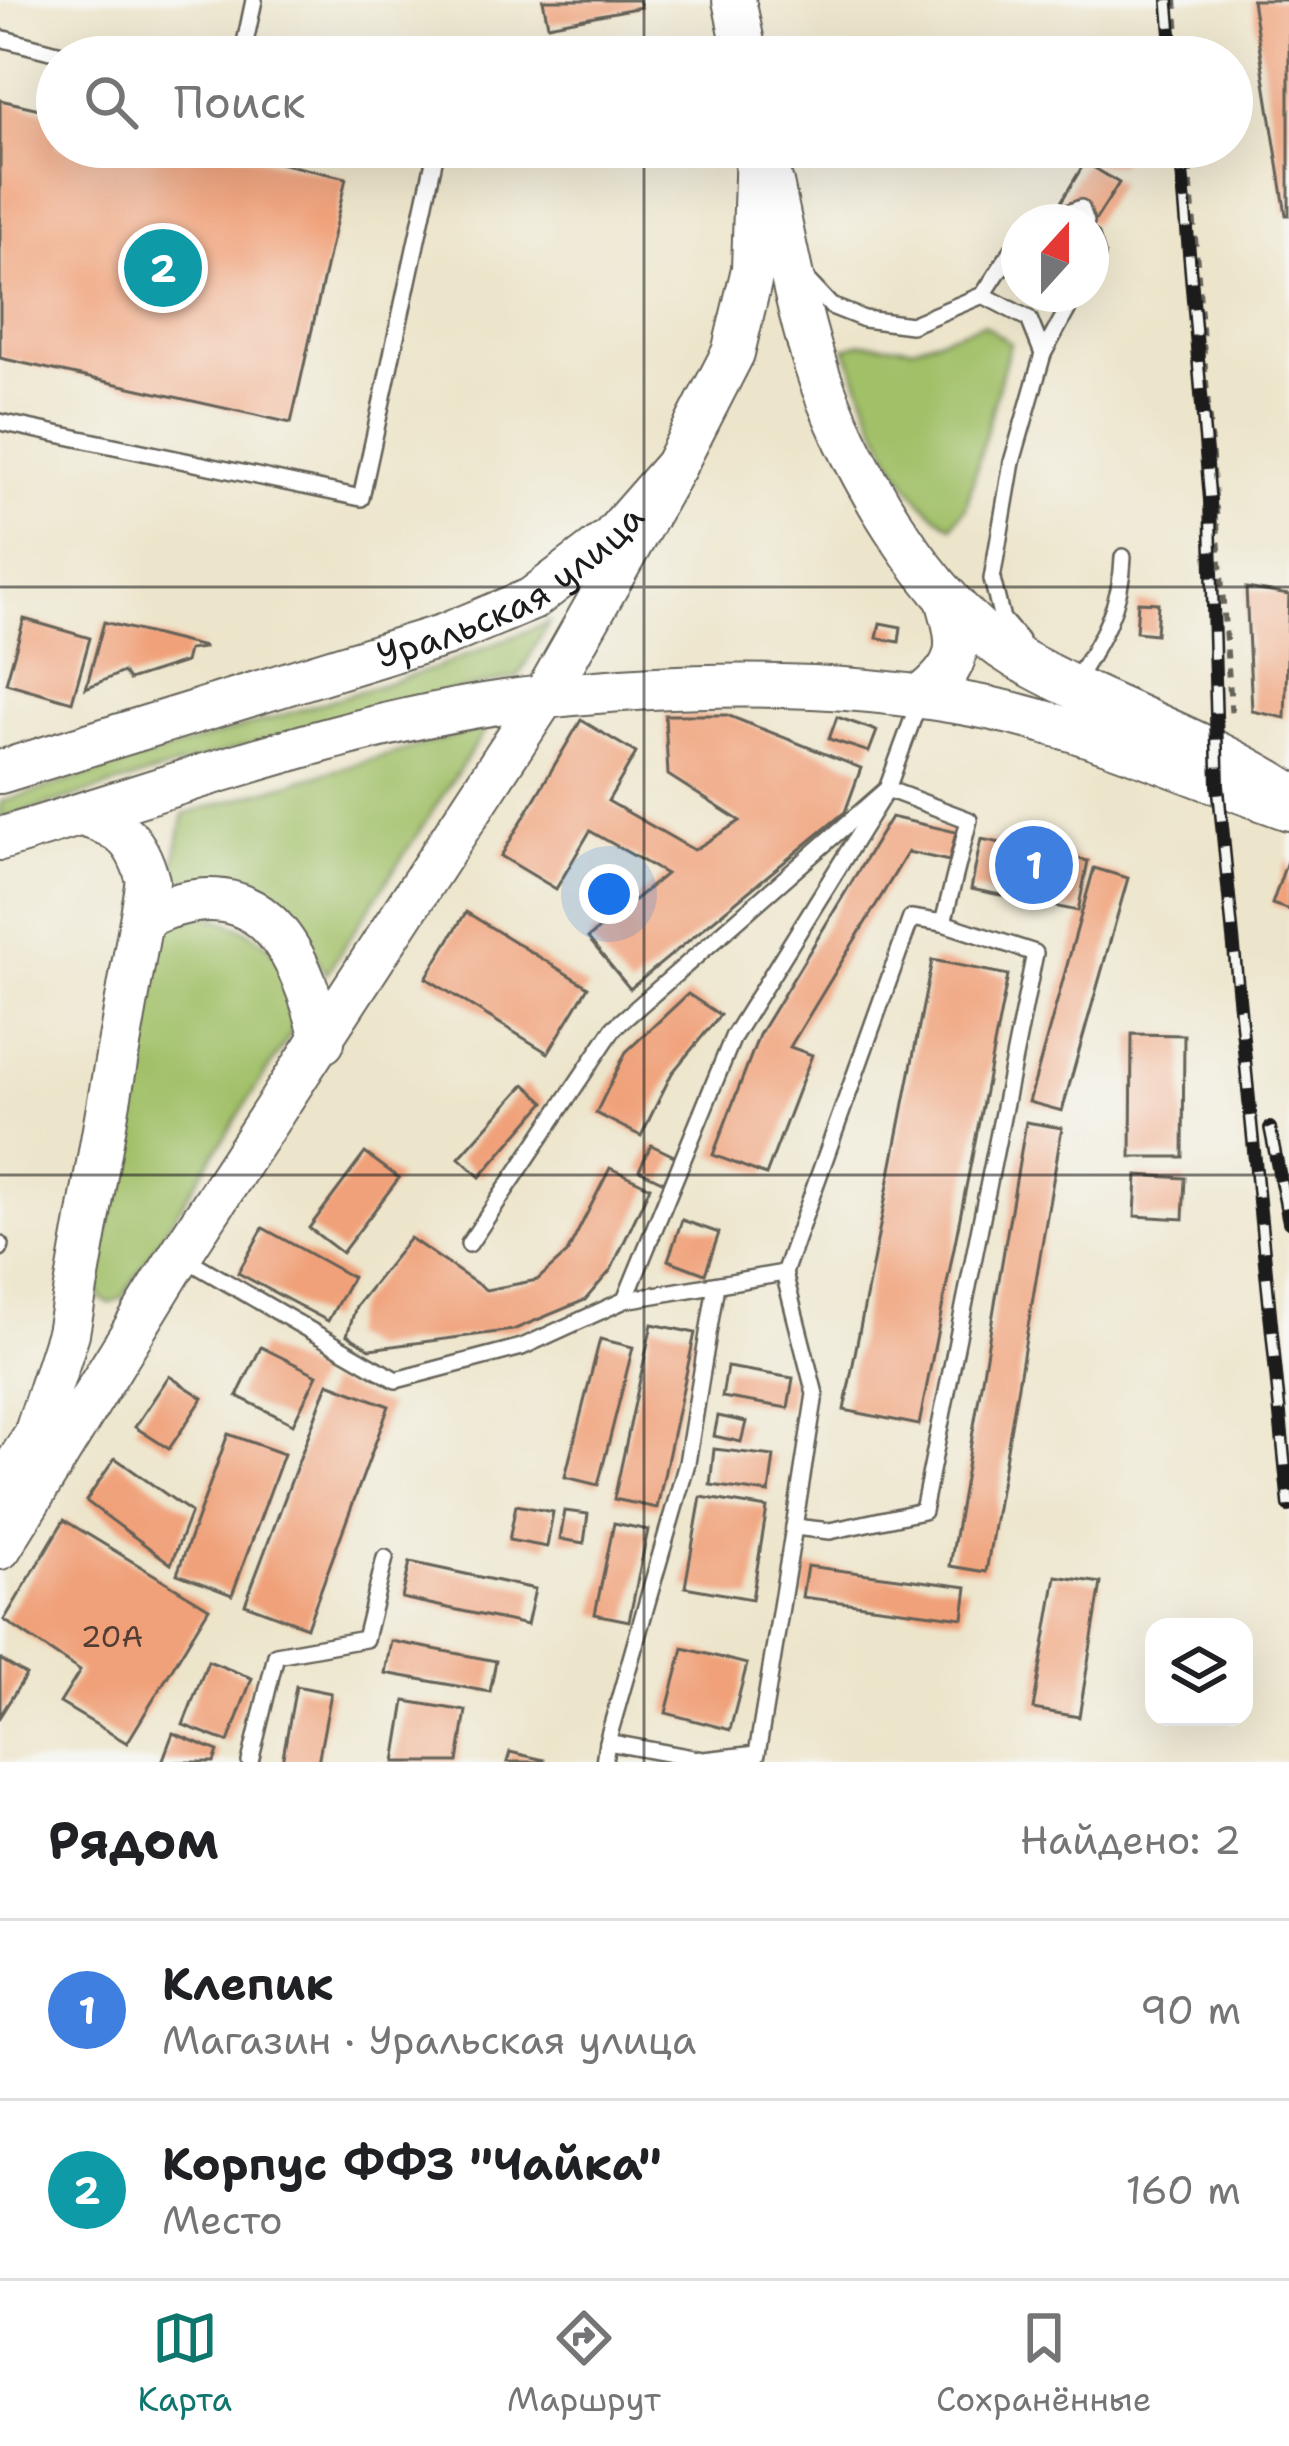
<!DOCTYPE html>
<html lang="ru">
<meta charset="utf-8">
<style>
:root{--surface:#fff;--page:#f6f6f6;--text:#202124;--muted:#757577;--line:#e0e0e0;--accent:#0f766e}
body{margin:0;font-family:"Shantell Sans",sans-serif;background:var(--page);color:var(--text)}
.controls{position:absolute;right:36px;bottom:36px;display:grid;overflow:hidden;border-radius:24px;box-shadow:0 12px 48px #0002}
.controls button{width:108px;height:108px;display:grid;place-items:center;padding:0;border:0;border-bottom:3px solid var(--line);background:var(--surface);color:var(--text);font:60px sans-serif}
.compass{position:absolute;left:1001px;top:204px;width:108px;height:108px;border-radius:50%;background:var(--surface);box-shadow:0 12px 48px #0002;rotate:21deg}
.you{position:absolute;left:609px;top:894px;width:42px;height:42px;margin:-30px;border:9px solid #fff;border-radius:50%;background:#1a73e8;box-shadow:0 0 0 18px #1a73e833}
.badge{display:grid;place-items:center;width:78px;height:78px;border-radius:50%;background:var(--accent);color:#fff;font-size:39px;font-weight:700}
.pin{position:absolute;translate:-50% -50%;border:6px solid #fff;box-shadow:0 3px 12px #0006}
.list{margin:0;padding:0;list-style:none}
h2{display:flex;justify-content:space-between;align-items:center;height:156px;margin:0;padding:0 48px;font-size:51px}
h2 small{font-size:39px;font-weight:400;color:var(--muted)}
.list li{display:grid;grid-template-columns:78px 1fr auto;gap:36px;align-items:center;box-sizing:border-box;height:180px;padding:0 48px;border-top:3px solid var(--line)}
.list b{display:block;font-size:45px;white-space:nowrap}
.list p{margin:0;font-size:39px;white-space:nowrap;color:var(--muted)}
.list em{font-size:39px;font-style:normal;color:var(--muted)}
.icon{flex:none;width:66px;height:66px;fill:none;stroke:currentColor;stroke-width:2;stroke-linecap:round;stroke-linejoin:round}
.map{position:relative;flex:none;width:1289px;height:1762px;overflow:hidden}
.search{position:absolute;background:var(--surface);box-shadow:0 12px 48px #0002;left:36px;right:36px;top:36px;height:132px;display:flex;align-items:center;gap:30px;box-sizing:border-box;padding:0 42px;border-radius:66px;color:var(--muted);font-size:45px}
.sheet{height:516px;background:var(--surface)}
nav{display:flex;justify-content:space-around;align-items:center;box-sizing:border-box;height:168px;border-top:3px solid var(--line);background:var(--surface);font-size:33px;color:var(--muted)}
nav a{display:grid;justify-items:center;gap:6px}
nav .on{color:var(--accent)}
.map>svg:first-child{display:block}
.green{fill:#a1c068;stroke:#5e6e42;stroke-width:3}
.building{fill:#f0a179}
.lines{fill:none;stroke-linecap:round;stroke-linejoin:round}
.service-casing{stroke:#656259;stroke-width:20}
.secondary-casing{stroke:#656259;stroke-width:46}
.path{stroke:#656259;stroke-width:6;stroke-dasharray:9 9;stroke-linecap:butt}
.service{stroke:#fff;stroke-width:15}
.secondary{stroke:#fff;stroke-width:42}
.rail-casing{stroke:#1c1c1c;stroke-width:14}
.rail{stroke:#f6f6f2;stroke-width:9;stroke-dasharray:27;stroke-linecap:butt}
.grid{fill:none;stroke:#1c1c1c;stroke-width:3;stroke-opacity:0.55}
.labels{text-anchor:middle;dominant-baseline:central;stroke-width:9;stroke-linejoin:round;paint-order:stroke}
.number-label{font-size:30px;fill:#513d33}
.street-label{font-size:36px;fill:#1c1c1c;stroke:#f6f6f2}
</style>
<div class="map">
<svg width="1289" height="1762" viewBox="0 0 1289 1762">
<rect width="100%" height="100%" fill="#f6f6f2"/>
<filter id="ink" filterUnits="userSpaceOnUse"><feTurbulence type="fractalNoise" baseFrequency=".00833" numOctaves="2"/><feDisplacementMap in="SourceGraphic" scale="24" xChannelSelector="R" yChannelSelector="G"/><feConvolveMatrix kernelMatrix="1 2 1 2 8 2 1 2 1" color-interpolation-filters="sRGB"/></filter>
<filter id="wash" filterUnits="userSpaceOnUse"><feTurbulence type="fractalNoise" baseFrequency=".004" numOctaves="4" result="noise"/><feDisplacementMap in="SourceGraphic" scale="48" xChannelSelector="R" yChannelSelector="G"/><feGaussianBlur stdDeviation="2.7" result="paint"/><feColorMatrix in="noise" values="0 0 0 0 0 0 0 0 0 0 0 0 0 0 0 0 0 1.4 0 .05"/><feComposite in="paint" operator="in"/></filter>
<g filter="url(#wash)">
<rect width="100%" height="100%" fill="#ede5cb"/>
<g class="green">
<path d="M983 324 1010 343 966 507 952 526C892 492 871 408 845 348L862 343 913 347Z"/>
<path d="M549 622 518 677 367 710 0 819V802L436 668Z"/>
<path d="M488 726 326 974 289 913 216 878 170 885 184 814Z"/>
<path d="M200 914C272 934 292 954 293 1030L122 1298 110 1304 100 1298 97 1287 161 926Z"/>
</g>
<g id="blocks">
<g class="building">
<path d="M543 0H639L641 7 548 25Z"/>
<path d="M1252 0H1289V215H1286Z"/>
<path d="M0 100 57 113V147H207L346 178 291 423 0 358Z"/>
<path d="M1096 147H1121V165L1096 164Z"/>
<path d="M1085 162 1119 183 1091 227V222H1049Z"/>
<path d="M1246 588 1289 595 1285 718 1252 711Z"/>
<path d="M1138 602 1158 603 1156 634 1136 632Z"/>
<path d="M24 619 90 638 72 702 6 683Z"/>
<path d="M104 622 204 647V648L188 650 185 662 129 680 123 672 86 688Z"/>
<path d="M880 623 901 627 899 642 877 638Z"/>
<path d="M665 715H727L861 768 845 812 630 989 588 938 666 874 590 831 556 889 501 856 581 720 636 753 608 801 694 850 740 821 668 775Z"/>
<path d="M837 717 877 731 869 752 829 739Z"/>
<path d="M891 817 956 832 949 861 908 852 790 1047 812 1055 766 1175 713 1155 759 1035Z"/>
<path d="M981 839 1088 861 1078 911 971 889Z"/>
<path d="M1288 858H1289V910L1272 904Z"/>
<path d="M1094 868 1128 878 1062 1111 1029 1102Z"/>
<path d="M466 912 588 987 548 1053 426 978Z"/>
<path d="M932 960 1008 975 919 1425 844 1410Z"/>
<path d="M688 994 720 1015 672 1073 641 1136 596 1113 626 1052Z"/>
<path d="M1132 1034 1184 1035 1183 1157H1131Z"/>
<path d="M525 1084 545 1102 480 1177 459 1158Z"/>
<path d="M1026 1122 1062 1128 986 1572 950 1566Z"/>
<path d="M651 1145 676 1157 664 1182 639 1170Z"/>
<path d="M365 1153 399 1178 342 1253 309 1228Z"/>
<path d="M610 1168 650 1187 611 1270 585 1300 513 1330 370 1349 347 1335 356 1306 410 1238 486 1290 537 1280 567 1253Z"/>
<path d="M1137 1175 1185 1178 1183 1219 1135 1216Z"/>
<path d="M682 1220 719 1233 705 1274 668 1260Z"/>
<path d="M263 1228 352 1277 328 1321 238 1273Z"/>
<path d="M652 1324 695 1333 657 1508 614 1499Z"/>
<path d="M600 1339 633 1347 598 1485 565 1477Z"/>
<path d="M261 1347 317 1375 293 1424 237 1396Z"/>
<path d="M727 1367 793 1378 788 1408 722 1397Z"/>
<path d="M169 1376 203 1398 169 1449 135 1427Z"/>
<path d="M328 1383 389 1406 307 1627 245 1604Z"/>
<path d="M718 1416 746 1422 741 1442 714 1436Z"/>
<path d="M228 1434 284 1454 232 1595 177 1574Z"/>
<path d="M714 1449 774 1456 769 1493 710 1485Z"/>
<path d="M115 1458 191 1512 171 1564 86 1501Z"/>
<path d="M701 1497 767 1508 752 1599 685 1587Z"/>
<path d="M516 1505 553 1512 547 1547 509 1540Z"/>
<path d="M565 1511 588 1514 584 1543 560 1539Z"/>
<path d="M64 1520 209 1608 127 1743 60 1703 80 1671 4 1620Z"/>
<path d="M614 1523 648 1530 629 1621 595 1614Z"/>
<path d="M410 1562 535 1589 527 1625 402 1598Z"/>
<path d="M807 1566 967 1587 963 1618 802 1597Z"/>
<path d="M1056 1576 1101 1583 1079 1717 1033 1709Z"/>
<path d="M391 1641 496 1661 490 1692 385 1673Z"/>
<path d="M683 1648 747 1664 730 1730 666 1713Z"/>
<path d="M0 1659 26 1675 0 1716Z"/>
<path d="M208 1661 252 1678 228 1742 183 1725Z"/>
<path d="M296 1686 331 1693 318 1762H282Z"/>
<path d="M405 1701 466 1711 458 1762H395Z"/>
<path d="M173 1733 218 1751 214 1762H162Z"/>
<path d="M510 1752 544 1760V1762H507Z"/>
</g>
</g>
</g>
<g filter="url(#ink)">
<use href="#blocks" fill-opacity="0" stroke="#656259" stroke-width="3"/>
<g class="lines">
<g class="service-casing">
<g id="service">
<path d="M0 38 73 57"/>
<path d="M242 57 254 0"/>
<path d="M1043 222 1081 208 1086 222"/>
<path d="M1091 237 1097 256 1091 268"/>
<path d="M804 277 831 306 864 319 911 325 983 295 1019 240"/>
<path d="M983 295 1029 319 1043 354"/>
<path d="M0 422 361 498 437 147"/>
<path d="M1020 640 1002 619 992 579 1012 462 1043 354 1076 294"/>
<path d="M1074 683C1100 643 1122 605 1123 557"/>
<path d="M469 1244 614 1028 887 789 919 702"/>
<path d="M0 1248 1 1245"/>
<path d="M181 1256 396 1380 522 1347 625 1300 733 1037 887 789 969 820 943 923 911 918 784 1273 625 1300"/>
<path d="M784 1273 815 1394 794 1527 830 1531 923 1511 1035 953 943 923"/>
<path d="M716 1285 687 1463 607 1742 704 1760 757 1754 794 1527"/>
<path d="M250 1762 276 1655 365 1639 385 1558"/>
<path d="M604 1762 607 1742"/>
</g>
</g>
<g class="secondary-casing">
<g id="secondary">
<path d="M734 0 746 57"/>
<path d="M772 183C785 243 796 303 814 361 844 458 928 606 1017 658 1105 708 1201 737 1287 792"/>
<path d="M922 696C963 664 961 646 947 599"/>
<path id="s1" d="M0 772 445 635 532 599 612 538 675 466 733 353 753 269 757 147"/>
<path d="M0 839C175 787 363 716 544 697 690 681 844 679 988 708 1091 729 1190 775 1289 809"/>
<path d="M142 918C258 863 299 943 323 1042"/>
<path d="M0 1491 35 1435 68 1333 148 881C137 840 122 827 82 815"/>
<path d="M0 1548 180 1255 544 697 675 466"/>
</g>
</g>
<g class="path">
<path d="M1175 0 1180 57"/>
<path d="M1188 147 1232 719"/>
</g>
<use href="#service" class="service"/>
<use href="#secondary" class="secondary"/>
<g class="rail-casing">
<g id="rail">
<path d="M1168 0 1173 57"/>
<path d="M1180 147 1210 500 1218 785 1289 1506"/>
<path d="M1270 1128 1289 1222"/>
</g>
</g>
<use href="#rail" class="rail"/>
</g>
</g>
<path class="grid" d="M644 0V57M644 147V1762M0 587H1289M0 1175H1289"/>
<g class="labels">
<g class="number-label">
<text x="112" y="1636">20А</text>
</g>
<g class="street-label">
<text stroke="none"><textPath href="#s1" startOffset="546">Уральская улица</textPath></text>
</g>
</g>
</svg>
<div class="controls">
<button><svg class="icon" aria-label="layers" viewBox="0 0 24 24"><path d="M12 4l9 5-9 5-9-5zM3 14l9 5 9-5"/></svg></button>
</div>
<svg class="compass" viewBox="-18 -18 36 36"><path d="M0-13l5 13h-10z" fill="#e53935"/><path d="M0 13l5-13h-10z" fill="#757577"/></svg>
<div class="you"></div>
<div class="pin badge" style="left:1034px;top:865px;background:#3f7fe0">1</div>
<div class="pin badge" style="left:163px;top:268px;background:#0f9aa8">2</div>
<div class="search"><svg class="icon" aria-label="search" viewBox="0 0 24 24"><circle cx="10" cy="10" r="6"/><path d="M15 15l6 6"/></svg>Поиск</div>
</div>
<section class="sheet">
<h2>Рядом<small>Найдено: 2</small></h2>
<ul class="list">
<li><span class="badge" style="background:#3f7fe0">1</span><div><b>Клепик</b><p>Магазин · Уральская улица</p></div><em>90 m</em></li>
<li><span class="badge" style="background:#0f9aa8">2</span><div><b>Корпус ФФЗ &quot;Чайка&quot;</b><p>Место</p></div><em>160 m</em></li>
</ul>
</section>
<nav>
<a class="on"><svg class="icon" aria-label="map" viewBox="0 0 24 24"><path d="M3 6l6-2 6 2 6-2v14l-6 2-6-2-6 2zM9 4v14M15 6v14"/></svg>Карта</a>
<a><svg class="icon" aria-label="directions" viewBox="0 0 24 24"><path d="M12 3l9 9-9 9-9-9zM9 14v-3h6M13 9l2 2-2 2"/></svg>Маршрут</a>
<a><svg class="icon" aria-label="saved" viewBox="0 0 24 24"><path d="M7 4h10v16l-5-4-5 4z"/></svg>Сохранённые</a>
</nav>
